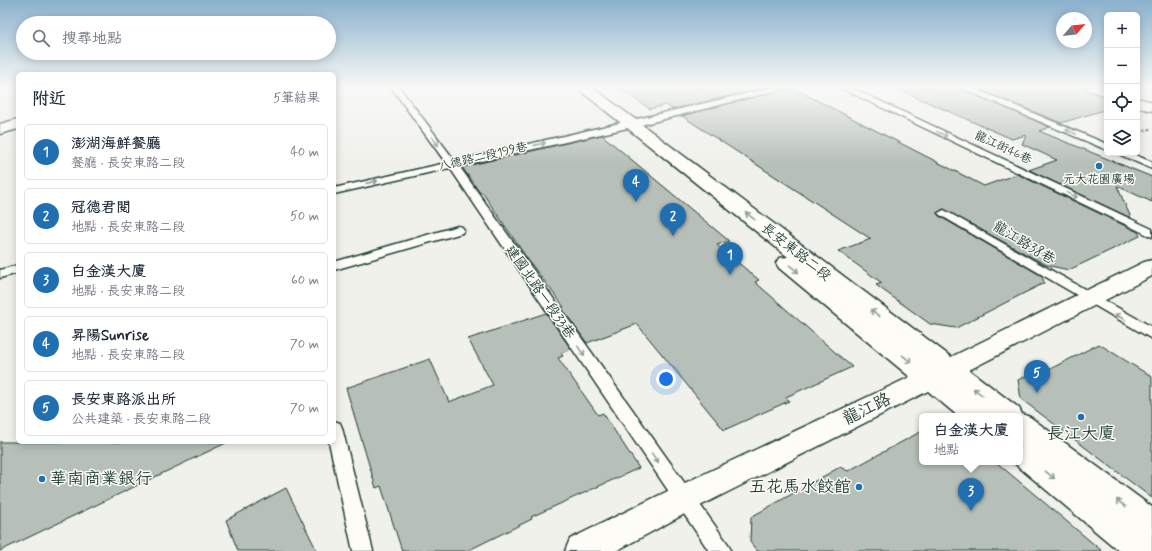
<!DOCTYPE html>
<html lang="zh-TW">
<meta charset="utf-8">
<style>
:root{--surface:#fff;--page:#f2f2f3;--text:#1f2937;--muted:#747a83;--line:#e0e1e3;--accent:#1f6fb2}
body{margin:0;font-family:Mynerve,"LXGW WenKai TC",sans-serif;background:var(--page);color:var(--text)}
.controls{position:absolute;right:12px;top:12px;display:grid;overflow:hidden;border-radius:6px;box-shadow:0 2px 10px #0003}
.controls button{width:36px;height:36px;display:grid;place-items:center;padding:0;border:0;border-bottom:1px solid var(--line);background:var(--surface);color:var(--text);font:20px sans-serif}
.compass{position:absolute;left:1056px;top:12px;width:36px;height:36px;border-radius:50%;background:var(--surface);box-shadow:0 2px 10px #0003;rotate:62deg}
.you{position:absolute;left:666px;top:379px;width:14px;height:14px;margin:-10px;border:3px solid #fff;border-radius:50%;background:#1a73e8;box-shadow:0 0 0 6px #1a73e833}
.badge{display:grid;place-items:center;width:26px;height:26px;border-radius:50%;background:var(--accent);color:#fff;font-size:13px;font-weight:700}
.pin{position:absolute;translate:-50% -33px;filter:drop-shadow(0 1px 2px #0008)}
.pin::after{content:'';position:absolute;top:21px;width:14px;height:12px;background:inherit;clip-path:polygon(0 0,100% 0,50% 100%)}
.popup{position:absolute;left:919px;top:413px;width:104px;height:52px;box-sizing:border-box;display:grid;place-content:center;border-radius:6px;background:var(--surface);filter:drop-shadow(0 1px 3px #0005);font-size:13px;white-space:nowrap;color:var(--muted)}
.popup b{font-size:15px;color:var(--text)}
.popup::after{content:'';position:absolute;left:50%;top:100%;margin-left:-8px;border:8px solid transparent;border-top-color:var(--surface)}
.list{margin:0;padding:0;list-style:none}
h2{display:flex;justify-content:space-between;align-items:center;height:52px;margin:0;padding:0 16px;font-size:17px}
h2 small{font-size:13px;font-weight:400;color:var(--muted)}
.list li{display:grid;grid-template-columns:26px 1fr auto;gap:12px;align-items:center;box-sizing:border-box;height:56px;margin:0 8px 8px;padding:0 8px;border:1px solid var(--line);border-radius:6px}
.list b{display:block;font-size:15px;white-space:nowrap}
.list p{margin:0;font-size:13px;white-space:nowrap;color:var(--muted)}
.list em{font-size:13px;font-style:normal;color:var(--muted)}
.icon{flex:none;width:22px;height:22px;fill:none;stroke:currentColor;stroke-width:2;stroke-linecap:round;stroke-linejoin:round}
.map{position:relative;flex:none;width:1152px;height:551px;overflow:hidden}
.search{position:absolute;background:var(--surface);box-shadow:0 2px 10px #0003;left:16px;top:16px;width:320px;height:44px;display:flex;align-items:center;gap:10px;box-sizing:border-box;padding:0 14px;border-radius:22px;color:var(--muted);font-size:15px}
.panel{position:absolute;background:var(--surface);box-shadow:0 2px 10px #0003;left:16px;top:72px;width:320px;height:372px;border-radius:6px}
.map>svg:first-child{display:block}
.building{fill:#b6bfb8;stroke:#1f3d34}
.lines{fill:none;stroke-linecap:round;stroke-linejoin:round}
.service-casing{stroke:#1f3d34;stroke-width:3}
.minor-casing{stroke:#1f3d34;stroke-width:3}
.tertiary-casing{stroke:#1f3d34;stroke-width:3}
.path{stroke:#1f3d34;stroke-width:2;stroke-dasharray:2 2;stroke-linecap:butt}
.service{fill:#fdfcf7;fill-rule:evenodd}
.minor{fill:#fdfcf7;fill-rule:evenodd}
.tertiary{fill:#fdfcf7;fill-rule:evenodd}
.oneway{stroke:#8e9c96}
.poi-dot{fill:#1f6fb2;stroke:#fdfcf7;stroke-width:1.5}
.labels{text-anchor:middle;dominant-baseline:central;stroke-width:3;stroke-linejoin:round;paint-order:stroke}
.far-street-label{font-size:12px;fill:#1f3d34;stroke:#fdfcf7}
.far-poi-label{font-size:12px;fill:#1f3d34;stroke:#fdfcf7}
.street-label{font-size:14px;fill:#1f3d34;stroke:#fdfcf7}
.near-street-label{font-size:17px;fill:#1f3d34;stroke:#fdfcf7}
.near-poi-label{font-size:17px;fill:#1f3d34;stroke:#fdfcf7}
</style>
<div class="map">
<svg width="1152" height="551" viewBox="0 0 1152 551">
<rect width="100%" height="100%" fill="#f0f1eb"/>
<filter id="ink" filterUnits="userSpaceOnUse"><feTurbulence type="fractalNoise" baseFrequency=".025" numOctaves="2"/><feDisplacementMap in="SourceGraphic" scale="8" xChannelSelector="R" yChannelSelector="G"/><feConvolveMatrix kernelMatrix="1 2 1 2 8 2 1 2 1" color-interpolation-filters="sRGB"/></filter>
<g filter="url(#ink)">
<g class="building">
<path d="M618 87H768L672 109 666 105 650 109Z"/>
<path d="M791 87 984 186 1017 174 1138 232 1140 236 1069 270 1046 265 943 209 937 213 939 216 1042 276 1044 283 956 328 930 324 876 285 882 283 838 251 871 239 682 116Z"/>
<path d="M893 87H958L1050 127 1039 131 1152 177V202L1117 186 1131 218 1029 170 1057 160 1022 144 1026 135 1012 139Z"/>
<path d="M974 87H1086L1089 91 1107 97V109L1061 123Z"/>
<path d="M602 135 729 241 717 245 759 280 755 282 852 367 786 397 789 401 724 430 637 324 587 343 561 307H564L529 261 482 192 480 193 462 167Z"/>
<path d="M546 313 571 349 561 353 563 356 558 358 598 415 603 413 639 468 531 517 532 519 467 551H402L381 486 376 488 346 388 430 359 449 402 493 385 468 339Z"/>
<path d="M1099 344 1152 377V498L1021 399 1018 380 1043 367 1048 370Z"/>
<path d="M922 431V462H996L1102 551H757L750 542 751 517 840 467 848 471Z"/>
<path d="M0 442H228L0 551Z"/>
<path d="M286 488 317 551H238L226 520Z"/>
</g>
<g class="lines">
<g class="service-casing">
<g id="service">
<path d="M391 87H399L455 161 775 87H790L641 125 459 166 728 544 731 551H709L450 168 334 194V188L446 163Z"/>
<path d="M839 87H850L1152 229V237Z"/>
<path d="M959 87H970L1107 144V150Z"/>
<path d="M1116 153H1130L1152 162V169Z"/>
<path d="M944 210 1152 327V339L940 215 938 213Z"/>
<path d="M458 226 462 227 464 230 462 233 334 270V262Z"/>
<path d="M18 265V273L0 278V270Z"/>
<path d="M334 421 340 423 342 428 373 551H353L329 442H334Z"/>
</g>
</g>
<g class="minor-casing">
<g id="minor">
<path d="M1087 87H1107V96L1089 90Z"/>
<path d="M1137 98 1152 102V111L1137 107Z"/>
<path d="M18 119V129L0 134V124Z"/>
</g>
</g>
<g class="tertiary-casing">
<path id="tertiary" d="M576 87H592L951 357 1144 262 1152 260V276L969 370 1019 408 1022 414 1030 417 1152 507V551H1119L1013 462H1020V416H958L928 391 694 509 616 551H565L570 539 672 489 910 377 779 268 776 263 779 258 788 257Z"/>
</g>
<path class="path" d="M1137 134 1152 128"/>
<use href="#service" class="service"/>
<use href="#minor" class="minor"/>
<use href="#tertiary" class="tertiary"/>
</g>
<defs><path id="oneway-shaft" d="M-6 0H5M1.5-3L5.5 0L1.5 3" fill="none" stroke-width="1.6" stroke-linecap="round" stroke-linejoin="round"/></defs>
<g class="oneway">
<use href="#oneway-shaft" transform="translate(1071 132) rotate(-157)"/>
<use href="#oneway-shaft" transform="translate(942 134) rotate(25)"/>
<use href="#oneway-shaft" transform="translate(435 141) rotate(53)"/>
<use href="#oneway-shaft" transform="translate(540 144) rotate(-13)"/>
<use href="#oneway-shaft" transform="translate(372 182) rotate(-13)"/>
<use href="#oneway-shaft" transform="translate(1072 195) rotate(25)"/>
<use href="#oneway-shaft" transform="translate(750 216) rotate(-142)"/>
<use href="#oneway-shaft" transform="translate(794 269) rotate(39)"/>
<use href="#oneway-shaft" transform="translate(875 313) rotate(-142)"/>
<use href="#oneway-shaft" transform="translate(1120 317) rotate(-150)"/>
<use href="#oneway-shaft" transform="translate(581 351) rotate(55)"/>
<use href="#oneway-shaft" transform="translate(907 359) rotate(39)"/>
<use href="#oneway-shaft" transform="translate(978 392) rotate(-142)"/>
<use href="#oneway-shaft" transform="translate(655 458) rotate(55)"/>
<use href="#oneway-shaft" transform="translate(1050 475) rotate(39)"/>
<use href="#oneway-shaft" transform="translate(1121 503) rotate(-142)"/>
</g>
</g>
<linearGradient id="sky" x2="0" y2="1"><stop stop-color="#8bb1cd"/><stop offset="0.53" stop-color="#f8f9f6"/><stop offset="1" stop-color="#f8f9f6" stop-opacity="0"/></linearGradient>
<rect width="1152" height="164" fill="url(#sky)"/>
<g class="poi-dot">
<circle cx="1099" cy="166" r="4"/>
<circle cx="1081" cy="417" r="4"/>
<circle cx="42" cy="479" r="4"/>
<circle cx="859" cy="487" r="4"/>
</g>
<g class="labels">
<g class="far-street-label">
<text transform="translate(1003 148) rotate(25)">龍江街46巷</text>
<text transform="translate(483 157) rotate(-13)">八德路二段199巷</text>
</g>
<g class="far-poi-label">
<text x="1099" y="180">元大花園廣場</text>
</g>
<g class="street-label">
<text transform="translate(1024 243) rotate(31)">龍江路38巷</text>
<text transform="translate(796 252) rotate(38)">長安東路二段</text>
<text transform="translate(540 292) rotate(55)">建國北路一段33巷</text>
</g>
<g class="near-street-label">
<text transform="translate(867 409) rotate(-26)">龍江路</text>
</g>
<g class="near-poi-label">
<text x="1081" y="434">長江大廈</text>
<text x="50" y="479" text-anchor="start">華南商業銀行</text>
<text x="851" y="487" text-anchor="end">五花馬水餃館</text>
</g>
</g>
</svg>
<div class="controls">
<button>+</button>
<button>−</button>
<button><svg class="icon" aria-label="locate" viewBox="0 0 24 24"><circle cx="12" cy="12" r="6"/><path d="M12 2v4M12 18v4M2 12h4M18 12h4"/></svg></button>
<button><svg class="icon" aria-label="layers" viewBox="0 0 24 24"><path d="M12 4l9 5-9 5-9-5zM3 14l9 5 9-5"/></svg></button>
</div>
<svg class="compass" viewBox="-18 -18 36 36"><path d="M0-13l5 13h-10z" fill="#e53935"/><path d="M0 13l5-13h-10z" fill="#747a83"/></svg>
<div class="you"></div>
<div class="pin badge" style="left:730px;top:275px">1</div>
<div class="pin badge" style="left:673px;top:236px">2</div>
<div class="pin badge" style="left:971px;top:511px">3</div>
<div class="popup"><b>白金漢大廈</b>地點</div>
<div class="pin badge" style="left:636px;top:202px">4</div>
<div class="pin badge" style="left:1037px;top:393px">5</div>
<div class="search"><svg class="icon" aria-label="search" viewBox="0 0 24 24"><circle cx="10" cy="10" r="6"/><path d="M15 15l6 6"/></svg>搜尋地點</div>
<section class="panel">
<h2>附近<small>5筆結果</small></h2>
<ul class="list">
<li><span class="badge">1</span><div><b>澎湖海鮮餐廳</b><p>餐廳 · 長安東路二段</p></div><em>40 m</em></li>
<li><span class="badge">2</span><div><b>冠德君閱</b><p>地點 · 長安東路二段</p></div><em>50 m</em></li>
<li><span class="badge">3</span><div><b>白金漢大廈</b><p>地點 · 長安東路二段</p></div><em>60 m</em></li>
<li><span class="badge">4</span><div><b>昇陽Sunrise</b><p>地點 · 長安東路二段</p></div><em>70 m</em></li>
<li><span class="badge">5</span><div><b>長安東路派出所</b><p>公共建築 · 長安東路二段</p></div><em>70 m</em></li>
</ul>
</section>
</div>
